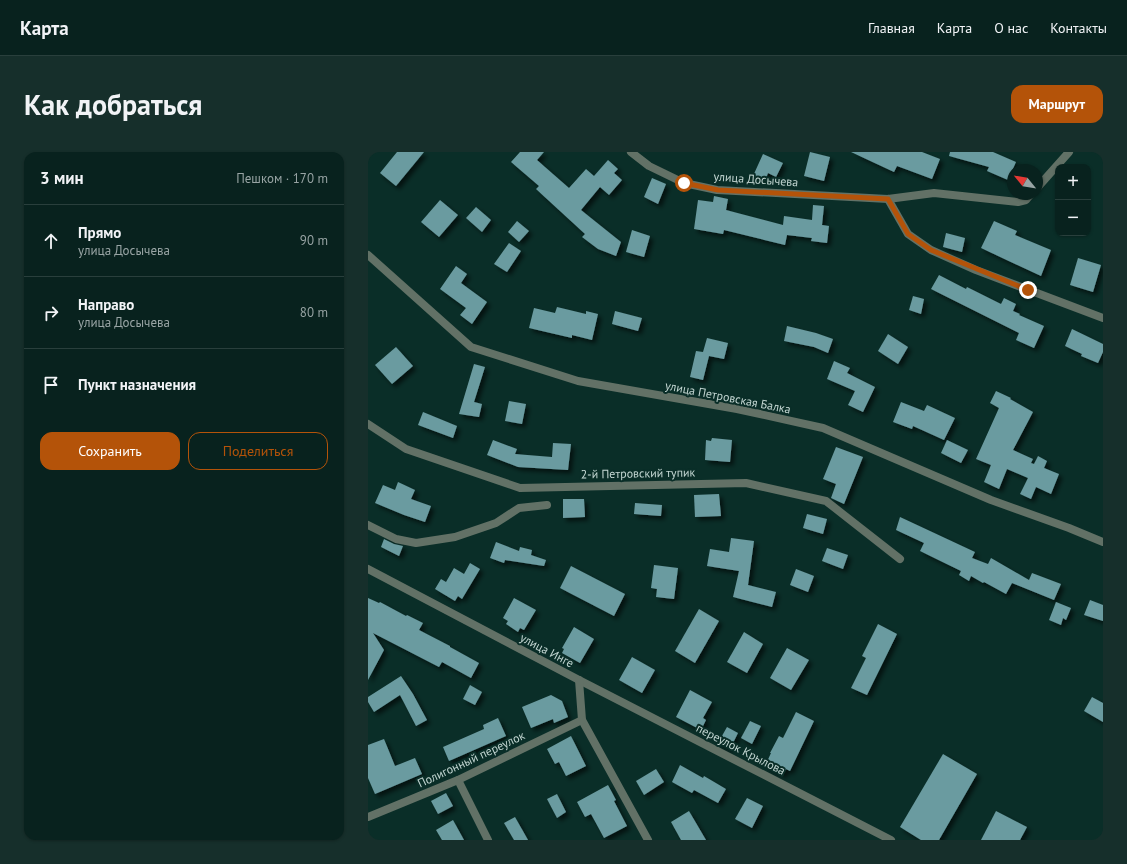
<!DOCTYPE html>
<html lang="ru">
<meta charset="utf-8">
<style>
:root{--surface:#08221e;--page:#162f2b;--text:#f1f3f6;--muted:#98a4a4;--line:#293f3c;--accent:#b45309}
body{margin:0;font-family:"PT Sans",sans-serif;background:var(--page);color:var(--text)}
.controls{position:absolute;right:12px;top:12px;display:grid;overflow:hidden;border-radius:8px;box-shadow:0 1px 3px #0004}
.controls button{width:36px;height:36px;display:grid;place-items:center;padding:0;border:0;border-bottom:1px solid var(--line);background:var(--surface);color:var(--text);font:20px sans-serif}
.compass{position:absolute;left:639px;top:12px;width:36px;height:36px;border-radius:50%;background:var(--surface);box-shadow:0 1px 3px #0004;rotate:300deg}
.stop{position:absolute;width:12px;height:12px;margin:-9px;border:3px solid #b45309;border-radius:50%;background:#fff}
.stop.end{background:#b45309;border-color:#fff;box-shadow:0 1px 4px #0008}
.list{margin:0;padding:0;list-style:none}
h2{display:flex;justify-content:space-between;align-items:center;height:52px;margin:0;padding:0 16px;font-size:17px}
h2 small{font-size:13px;font-weight:400;color:var(--muted)}
.list li{display:grid;grid-template-columns:26px 1fr auto;gap:12px;align-items:center;box-sizing:border-box;height:72px;padding:0 16px;border-top:1px solid var(--line)}
.list b{display:block;font-size:15px;white-space:nowrap}
.list p{margin:0;font-size:13px;white-space:nowrap;color:var(--muted)}
.list em{font-size:13px;font-style:normal;color:var(--muted)}
.actions{display:flex;gap:8px;padding:12px 16px}
.actions a{flex:1;padding:9px 0;border:1px solid var(--accent);border-radius:12px;text-align:center;font-size:14px;color:var(--accent)}
.actions .main{background:var(--accent);color:#fff}
.icon{flex:none;width:22px;height:22px;fill:none;stroke:currentColor;stroke-width:2;stroke-linecap:round;stroke-linejoin:round}
.map{position:relative;flex:none;width:735px;height:688px;overflow:hidden;border-radius:12px}
header{display:flex;align-items:center;gap:24px;box-sizing:border-box;height:56px;padding:0 20px;background:var(--surface);border-bottom:1px solid var(--line)}
header strong{font-size:19px}
nav{display:flex;gap:22px;margin-inline-start:auto;font-size:14px}
.intro{display:flex;align-items:center;justify-content:space-between;box-sizing:border-box;height:96px;padding:0 24px}
h1{margin:0;font-size:28px}
.button{padding:10px 18px;border-radius:12px;background:var(--accent);color:#fff;font-size:14px;font-weight:700}
main{display:flex;gap:24px;padding:0 24px}
aside{flex:1;background:var(--surface);border-radius:12px;box-shadow:0 1px 3px #0004}
.map>svg:first-child{display:block}
.building{fill:#6b9ba0;filter:url(#shadow)}
.lines{fill:none;stroke-linecap:round;stroke-linejoin:round}
.lane{stroke:#627166;stroke-width:8}
.street{stroke:#627166;stroke-width:8}
.route{stroke:#b45309;stroke-width:5}
.labels{text-anchor:middle;dominant-baseline:central;stroke-width:4;stroke-linejoin:round;paint-order:stroke}
.street-label{font-size:12px;fill:#c3d6d2;stroke:#0a2e28}
</style>
<header>
<strong>Карта</strong>
<nav><a>Главная</a><a>Карта</a><a>О нас</a><a>Контакты</a></nav>
</header>
<div class="intro"><h1>Как добраться</h1><a class="button">Маршрут</a></div>
<main>
<aside>
<h2>3 мин<small>Пешком · 170 m</small></h2>
<ul class="list">
<li><svg class="icon" aria-label="ahead" viewBox="0 0 24 24"><path d="M12 20V5M6 11l6-6 6 6"/></svg><div><b>Прямо</b><p>улица Досычева</p></div><em>90 m</em></li>
<li><svg class="icon" aria-label="right" viewBox="0 0 24 24"><path d="M7 20v-9h11M14 6l5 5-5 5"/></svg><div><b>Направо</b><p>улица Досычева</p></div><em>80 m</em></li>
<li><svg class="icon" aria-label="arrive" viewBox="0 0 24 24"><path d="M6 21V4h12l-3 4 3 4H6"/></svg><div><b>Пункт назначения</b></div></li>
</ul>
<div class="actions"><a class="main">Сохранить</a><a>Поделиться</a></div>
</aside>
<div class="map">
<svg width="735" height="688" viewBox="0 0 735 688">
<defs>
<filter id="shadow"><feDropShadow dx="3.5" dy="3.5" stdDeviation="2" flood-color="#0009"/></filter>
</defs>
<rect width="100%" height="100%" fill="#0a2e28"/>
<g class="building">
<path d="M29 0H56L28 34 12 21Z"/>
<path d="M152 0H176L169 8 201 36 218 17 226 24 240 8 250 17 246 21 254 28 241 43 232 35 213 58 253 90 248 104 230 97 214 85 217 82 168 37 171 34 143 10Z"/>
<path d="M442 0 462 5 456 29 436 24Z"/>
<path d="M483 0H554L572 7 564 27 529 14 526 20Z"/>
<path d="M582 0H625L648 10 640 28 619 19 621 15 581 4Z"/>
<path d="M395 2 415 11 408 25 400 21 397 29 385 24Z"/>
<path d="M284 26 298 32 290 52 276 45Z"/>
<path d="M346 44 360 47 358 58 415 73 416 64 444 68 445 53 456 54 454 73 461 74 459 91 443 89 444 86 419 83 417 93 356 78 355 82 326 77 330 48 345 50Z"/>
<path d="M72 48 90 63 71 85 53 70Z"/>
<path d="M108 55 123 68 114 80 98 66Z"/>
<path d="M149 69 161 79 151 90 140 80Z"/>
<path d="M626 69 649 79 647 83 683 98 673 124 613 96Z"/>
<path d="M264 78 282 84 276 105 258 100Z"/>
<path d="M578 81 597 86 594 100 575 95Z"/>
<path d="M141 91 153 99 139 120 126 112Z"/>
<path d="M710 106 733 113 725 140 702 133Z"/>
<path d="M88 114 99 122 93 131 119 150 104 172 92 163 98 156 72 137Z"/>
<path d="M571 123 598 137 599 135 633 152 636 146 648 152 645 159 652 162 651 163 676 174 666 196 648 188 651 181 563 137Z"/>
<path d="M545 144 556 147 553 162 541 158Z"/>
<path d="M189 155 218 162V159L230 162 224 188 204 183V186L161 176 166 156 187 161Z"/>
<path d="M247 159 274 166 270 179 244 172Z"/>
<path d="M419 174 448 181 465 187 460 201 446 195 416 189Z"/>
<path d="M704 177 735 192V200L730 211 713 204 714 202 697 194Z"/>
<path d="M520 182 540 195 530 212 510 199Z"/>
<path d="M339 186 360 191 356 207 341 204 335 228 322 225 328 199 335 200Z"/>
<path d="M28 195 45 214 24 232 7 213Z"/>
<path d="M466 209 482 216 479 221 507 235 495 260 480 253 487 239 459 227Z"/>
<path d="M106 212 117 215 106 250 114 252 111 265 91 262Z"/>
<path d="M628 239 643 246 642 247 665 260 645 298 665 307 663 311 666 312 670 304 679 309 676 316 691 322 683 342 668 335 663 347 652 342 660 326 639 317 631 337 616 330 623 313 608 307 631 256 622 251Z"/>
<path d="M141 249 158 252 154 272 137 269Z"/>
<path d="M533 250 556 259 559 253 587 266 576 288 545 274 544 277 525 270Z"/>
<path d="M55 260 89 274 85 286 50 273Z"/>
<path d="M344 286 364 288 362 310 337 308 338 288 343 289Z"/>
<path d="M125 288 149 297 147 302 184 305 185 291 203 292 200 318 150 315 119 303Z"/>
<path d="M579 288 600 298 593 311 573 301Z"/>
<path d="M468 295 495 305 476 352 463 346 468 332 455 327Z"/>
<path d="M30 330 47 338 43 347 63 354 57 370 36 363 7 351 15 333 27 338Z"/>
<path d="M351 342 353 364 327 365 326 343Z"/>
<path d="M195 347H216L217 365 195 366Z"/>
<path d="M267 351 294 353 293 364 266 362Z"/>
<path d="M439 362 459 367 455 382 435 376Z"/>
<path d="M532 365 607 400 604 406 620 412 623 406 661 428 664 421 693 432 686 448 644 431 638 442 616 430 615 431 603 424 601 429 591 423 593 419 552 399 556 391 528 378Z"/>
<path d="M363 386 386 389 380 433 408 440 404 455 365 445 371 419 339 414 342 397 361 400Z"/>
<path d="M16 387 26 392 35 394 31 404 13 395Z"/>
<path d="M128 390 151 399 152 395 164 398 163 403 178 408 176 414 137 408 136 411 122 406Z"/>
<path d="M459 396 480 403 475 417 454 409Z"/>
<path d="M102 411 112 417 94 447 90 444 87 449 67 437 73 427 78 430 86 416 96 422Z"/>
<path d="M286 413 310 416 306 447 288 445 289 437 283 436Z"/>
<path d="M203 414 257 442 246 464 192 436Z"/>
<path d="M428 417 446 424 440 440 422 433Z"/>
<path d="M0 446 11 451 12 450 38 464 39 463 55 471 51 478 82 494V495L111 511 103 526 74 510 71 515 5 481 16 498 0 528Z"/>
<path d="M146 446 168 458 156 478 152 476 150 480 138 472 140 469 135 466Z"/>
<path d="M722 448 735 453V469L716 463Z"/>
<path d="M688 450 703 456 698 468 695 466 693 473 681 468Z"/>
<path d="M331 457 351 469 327 511 307 499Z"/>
<path d="M510 472 529 482 499 543 483 536 498 506 494 504Z"/>
<path d="M206 475 226 487 212 511 194 501 196 497 194 496Z"/>
<path d="M376 480 395 492 379 521 359 510Z"/>
<path d="M419 496 441 508 423 538 402 526Z"/>
<path d="M264 505 287 518 274 541 251 528Z"/>
<path d="M33 524 45 542 59 568 48 574 32 543 6 560 0 550V545Z"/>
<path d="M102 533 114 540 107 553 95 547Z"/>
<path d="M322 538 344 550 335 566 338 568 333 578 308 565Z"/>
<path d="M183 543 194 549 200 565 186 571 185 567 163 576 154 555Z"/>
<path d="M724 545 735 551V570L716 559Z"/>
<path d="M428 560 446 569 422 619 418 617 415 623 397 614 403 601H402L411 584 415 586Z"/>
<path d="M130 566 138 584 81 609 75 595 116 577 115 573Z"/>
<path d="M382 569 393 574 384 592 373 586Z"/>
<path d="M359 575 370 581 362 597 350 591Z"/>
<path d="M203 584 218 614 198 624 191 610 187 612 179 597Z"/>
<path d="M16 587 27 614 47 606 54 622 7 642 0 626V593Z"/>
<path d="M575 602 609 622 571 688H553L532 675Z"/>
<path d="M312 613 335 626 336 624 358 637 350 651 326 638 324 641 304 630Z"/>
<path d="M288 617 296 630 276 643 268 629Z"/>
<path d="M240 633 248 648 246 649 259 674 236 686 223 662 217 665 209 650Z"/>
<path d="M78 641 85 654 70 662 63 649Z"/>
<path d="M189 642 198 660 189 666 179 647Z"/>
<path d="M379 646 395 654 384 676 367 667Z"/>
<path d="M321 659 338 688H313L303 670Z"/>
<path d="M628 659 659 675 652 688H613Z"/>
<path d="M147 665 160 688H146L136 671Z"/>
<path d="M85 668 96 688H74L68 678Z"/>
</g>
<g class="lines">
<path class="lane" d="M0 373 28 387 48 391 87 385 128 371 151 356 179 353"/>
<g class="street">
<path d="M263 0 281 14 316 31 349 38 520 47 566 41 650 50 658 48 663 42"/>
<path d="M669 36 701 0"/>
<path d="M520 47 540 82 563 98 608 118 735 166"/>
<path d="M0 103 103 195 210 229 369 257 455 276 623 348 701 376 735 390"/>
<path d="M0 272 38 297 152 336 378 331 458 349 532 407"/>
<path d="M0 417 211 528 523 688"/>
<path d="M211 528 214 568 280 688"/>
<path d="M90 628 120 688"/>
<path d="M0 665 90 628 214 568"/>
</g>
</g>
<g class="lines">
<path class="route" d="M316 31 350 38 520 47 540 82 563 98 660 138"/>
</g>
<g class="labels">
<g class="street-label">
<text transform="translate(388 27) rotate(4)">улица Досычева</text>
<text transform="translate(360 245) rotate(11)">улица Петровская Балка</text>
<text transform="translate(270 321) rotate(-1)">2-й Петровский тупик</text>
<text transform="translate(179 498) rotate(28)">улица Инге</text>
<text transform="translate(373 597) rotate(27)">переулок Крылова</text>
<text transform="translate(103 607) rotate(-25)">Полигонный переулок</text>
</g>
</g>
</svg>
<div class="controls">
<button>+</button>
<button>−</button>
</div>
<svg class="compass" viewBox="-18 -18 36 36"><path d="M0-13l5 13h-10z" fill="#e53935"/><path d="M0 13l5-13h-10z" fill="#98a4a4"/></svg>
<div class="stop" style="left:316px;top:31px"></div>
<div class="stop end" style="left:660px;top:138px"></div>
</div>
</main>
